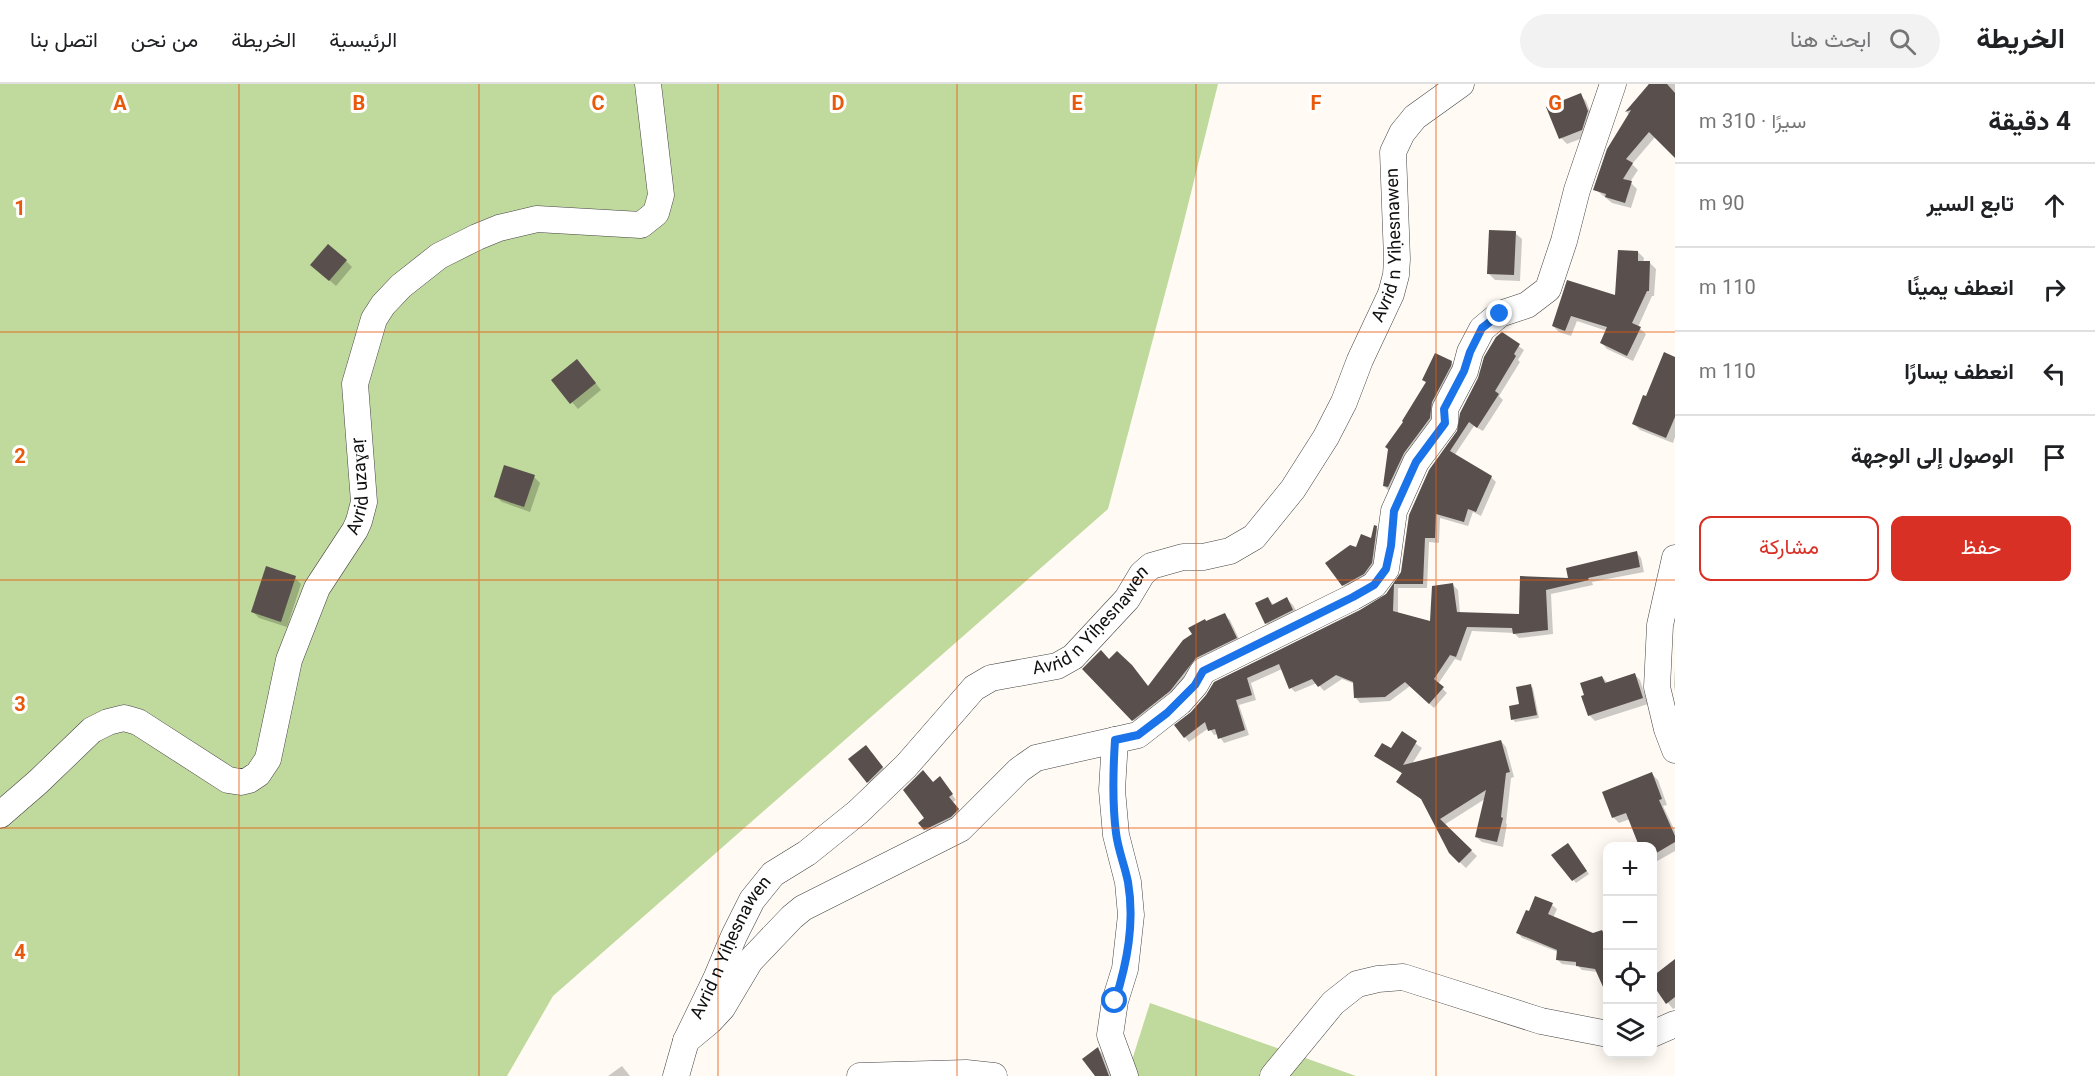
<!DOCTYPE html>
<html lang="ar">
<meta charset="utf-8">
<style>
:root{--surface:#fff;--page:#f2f2f2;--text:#202124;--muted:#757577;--line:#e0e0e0;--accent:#d93025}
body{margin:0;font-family:Georgia,Vazirmatn,serif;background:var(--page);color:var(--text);direction:rtl}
.controls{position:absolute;right:18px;bottom:18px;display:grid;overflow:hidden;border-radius:12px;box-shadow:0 3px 15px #0003}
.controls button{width:54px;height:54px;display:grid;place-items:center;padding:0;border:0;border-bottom:2px solid var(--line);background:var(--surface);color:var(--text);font:30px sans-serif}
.stop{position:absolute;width:18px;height:18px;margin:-14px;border:4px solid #1a73e8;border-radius:50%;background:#fff}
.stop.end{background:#1a73e8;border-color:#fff;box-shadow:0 2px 6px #0008}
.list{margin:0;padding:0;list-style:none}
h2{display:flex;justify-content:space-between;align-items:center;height:78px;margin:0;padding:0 24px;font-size:26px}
h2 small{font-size:20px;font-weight:400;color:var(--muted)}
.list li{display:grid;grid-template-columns:39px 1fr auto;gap:18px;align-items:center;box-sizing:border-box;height:84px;padding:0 24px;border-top:2px solid var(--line)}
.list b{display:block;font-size:22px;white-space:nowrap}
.list em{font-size:20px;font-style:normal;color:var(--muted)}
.actions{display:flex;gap:12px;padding:18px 24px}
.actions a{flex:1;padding:14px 0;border:2px solid var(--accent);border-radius:12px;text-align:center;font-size:21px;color:var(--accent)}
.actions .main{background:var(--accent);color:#fff}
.icon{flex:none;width:33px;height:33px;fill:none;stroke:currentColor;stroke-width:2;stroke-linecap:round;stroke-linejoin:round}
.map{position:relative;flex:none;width:1675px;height:992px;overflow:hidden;direction:ltr}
header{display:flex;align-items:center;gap:36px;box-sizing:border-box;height:84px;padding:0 30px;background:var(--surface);border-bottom:2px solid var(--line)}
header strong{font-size:28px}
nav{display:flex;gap:33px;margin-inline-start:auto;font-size:21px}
.search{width:420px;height:54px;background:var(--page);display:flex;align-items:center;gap:15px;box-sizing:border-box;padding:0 21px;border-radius:33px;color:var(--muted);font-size:22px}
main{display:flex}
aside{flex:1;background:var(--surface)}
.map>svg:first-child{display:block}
.forest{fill:#c0d99d}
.shadow{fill:#0003}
.building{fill:#59504d}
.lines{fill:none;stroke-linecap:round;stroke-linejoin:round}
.minor-casing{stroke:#434343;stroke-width:27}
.minor{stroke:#fff;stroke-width:26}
.route{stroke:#1a73e8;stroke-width:8}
.grid{fill:none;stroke:#e8590c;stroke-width:1.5;stroke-opacity:0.55}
.labels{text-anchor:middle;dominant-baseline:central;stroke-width:6;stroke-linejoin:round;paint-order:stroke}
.street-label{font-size:18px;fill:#101010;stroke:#fff}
.grid-label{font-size:20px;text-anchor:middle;font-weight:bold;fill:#e8590c;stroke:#fff;stroke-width:6;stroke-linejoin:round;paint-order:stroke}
</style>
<header>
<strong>الخريطة</strong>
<div class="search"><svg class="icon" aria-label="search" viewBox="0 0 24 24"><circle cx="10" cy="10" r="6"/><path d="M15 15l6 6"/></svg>ابحث هنا</div>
<nav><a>الرئيسية</a><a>الخريطة</a><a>من نحن</a><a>اتصل بنا</a></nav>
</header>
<main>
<aside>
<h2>4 دقيقة<small>سيرًا · 310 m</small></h2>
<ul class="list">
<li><svg class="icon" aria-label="ahead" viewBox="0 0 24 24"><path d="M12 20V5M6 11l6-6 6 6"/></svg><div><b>تابع السير</b></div><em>90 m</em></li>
<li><svg class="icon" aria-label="right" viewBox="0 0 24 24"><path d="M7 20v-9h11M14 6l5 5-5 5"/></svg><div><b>انعطف يمينًا</b></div><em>110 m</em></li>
<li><svg class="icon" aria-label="left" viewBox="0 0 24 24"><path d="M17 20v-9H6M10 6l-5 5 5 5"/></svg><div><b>انعطف يسارًا</b></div><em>110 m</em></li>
<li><svg class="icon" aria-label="arrive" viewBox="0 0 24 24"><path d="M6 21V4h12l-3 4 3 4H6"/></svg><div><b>الوصول إلى الوجهة</b></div></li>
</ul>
<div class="actions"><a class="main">حفظ</a><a>مشاركة</a></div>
</aside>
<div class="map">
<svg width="1675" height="992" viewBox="0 0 1675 992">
<rect width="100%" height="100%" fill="#fffbf4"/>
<g class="forest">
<path d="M0 0H1218L1181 149 1108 425 553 912 507 992H0Z"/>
<path d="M1150 919 1356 992H1127Z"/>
</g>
<g class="shadow">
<path d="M1648 0H1675V72L1656 52 1632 80 1638 86 1630 98 1637 105 1631 124 1612 119 1595 105 1629 31 1627 28 1649 2Z"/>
<path d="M1580 11 1586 17 1593 35 1588 52 1567 60 1561 54Z"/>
<path d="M1515 149 1522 155 1520 197 1495 196 1489 190Z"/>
<path d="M1638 168 1644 174 1643 179H1650L1656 185 1654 212H1652L1638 243 1646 250 1633 277 1607 265 1602 259 1607 247 1577 237 1571 252 1559 248 1553 242 1568 198 1616 213Z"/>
<path d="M346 177 352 183 336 202 319 187Z"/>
<path d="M1502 250 1524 266 1518 276 1520 278 1499 312 1503 316 1483 347 1474 342 1454 372 1491 393 1496 398 1481 432 1473 428 1468 442 1440 434 1439 459 1429 458 1427 504H1398V530L1431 539 1453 501 1458 506 1460 530 1521 532 1522 494 1570 495 1637 469 1641 474 1644 488 1592 498 1593 501 1551 510 1553 550 1519 554 1514 549 1472 547 1461 577 1455 575 1438 600 1447 609 1434 624 1410 602 1390 617 1360 619 1356 614 1355 600 1342 595 1324 607 1317 599 1295 608 1291 604 1282 585 1251 599 1256 616 1239 621 1249 651 1224 659 1218 650 1214 651 1209 644 1189 658 1185 653 1192 629 1207 612 1387 511 1402 488 1410 432 1459 348Z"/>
<path d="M1675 274V353L1673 359 1640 346 1633 339 1647 314Z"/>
<path d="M1451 278 1457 284 1435 340 1390 408 1384 402Z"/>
<path d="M583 283 601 306 578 325 553 296Z"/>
<path d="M534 393 540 399 530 428 502 418 495 412Z"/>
<path d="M1376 443 1381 448 1376 484 1347 505 1343 501 1357 465 1372 456Z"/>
<path d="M295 494 301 500 287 543 259 534 253 528Z"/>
<path d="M1268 515 1274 521 1287 515 1293 521 1299 532 1273 545 1266 539Z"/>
<path d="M1224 531 1230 536 1241 559 1138 641 1084 585 1110 577 1137 588 1149 603 1207 539Z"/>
<path d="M1675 584V607L1674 601Z"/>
<path d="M1634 590 1640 596 1648 620 1595 637 1589 631 1602 593 1608 599Z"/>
<path d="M1530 602 1533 604 1539 634 1515 638 1513 635Z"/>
<path d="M1402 650 1422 664 1412 680 1501 657 1506 663 1514 693 1511 694 1506 739 1507 740 1503 763 1482 758 1476 753 1485 715 1444 741 1477 772 1466 784 1450 769 1424 717 1398 698 1403 690 1376 672 1392 666Z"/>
<path d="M872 669 888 690 874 704 868 698Z"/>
<path d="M1652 690 1658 696 1667 721 1663 722 1675 747V767L1652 780V762H1641L1630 735 1619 739 1613 733Z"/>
<path d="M940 694 956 716 953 718 963 731 930 750 925 745 927 734 933 700Z"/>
<path d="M1570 764 1589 790 1576 799 1566 786Z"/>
<path d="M1552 821 1557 825 1553 834 1593 851 1608 845V897L1598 888 1582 886 1578 882 1562 880 1557 875 1558 868 1522 854 1518 849Z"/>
<path d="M1675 877V924L1673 925 1652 899V894Z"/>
<path d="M1098 965 1104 971 1113 992H1097Z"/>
<path d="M622 982 630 992H608Z"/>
</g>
<g class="building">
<path d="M1649 0H1667L1675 9V74L1649 48 1626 75 1633 79 1623 95 1632 97 1625 119 1605 113 1606 110 1593 106 1607 65 1631 26 1625 28Z"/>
<path d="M1581 9 1588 27 1582 46 1559 55 1546 23Z"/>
<path d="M1489 146 1516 147 1514 191 1487 190Z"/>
<path d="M328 160 347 176 329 197 310 181Z"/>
<path d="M1618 166 1638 167V177H1650L1649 207H1647L1632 239 1641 243 1627 272 1600 259 1607 243 1571 232 1565 247 1552 242 1567 196 1615 211Z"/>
<path d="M1502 248 1520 260 1514 270 1516 272 1495 307 1499 310 1477 344 1469 338 1450 367 1492 392 1476 428 1468 425 1464 438 1436 430 1435 454H1425L1423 500H1394L1393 527 1430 537 1432 502 1453 499 1457 528 1519 530 1520 492 1568 494 1566 484 1637 467 1640 483 1588 494 1589 496 1546 506 1548 546 1513 550 1512 544 1467 543 1456 573 1450 571 1434 595 1444 603 1429 620 1405 598 1385 613 1354 614 1353 598 1336 591 1318 603 1312 595 1289 605 1279 580 1247 594 1252 611 1236 616 1245 646 1218 655 1215 645 1208 647 1205 638 1184 654 1174 641 1191 628 1206 611 1214 598 1360 526 1386 510 1401 488 1409 431 1429 386 1457 347 1460 329 1478 294 1484 273 1496 253Z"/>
<path d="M1664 268 1675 273V333L1666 354 1632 340 1643 311 1646 312Z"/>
<path d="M1435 269 1452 277 1451 282 1432 318 1430 334 1404 369 1388 403 1383 402 1388 365 1385 363 1403 338 1402 337 1426 298 1422 296Z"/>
<path d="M577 275 596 299 570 320 551 296Z"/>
<path d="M504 381 535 391 524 423 494 413Z"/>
<path d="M1374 441 1377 442 1372 479 1364 490 1342 502 1325 479 1350 461 1356 463 1361 450 1371 454Z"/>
<path d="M266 482 296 492 281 538 251 528Z"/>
<path d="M1268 513 1272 521 1287 513 1293 526 1265 540 1255 519Z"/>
<path d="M1225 529 1237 554 1196 574 1170 607 1132 637 1082 585 1101 566 1109 575 1117 567 1132 581 1148 602 1183 556 1192 550 1188 544 1205 535 1206 537Z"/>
<path d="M1635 589 1643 614 1588 632 1581 612 1584 611 1580 599 1602 592 1605 599Z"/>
<path d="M1531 600 1537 631 1511 636 1509 622 1519 620 1516 603Z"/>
<path d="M1402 647 1417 657 1403 681 1501 656 1510 688 1506 689 1501 733 1503 734 1497 758 1475 753 1486 706 1440 735 1472 766 1459 779 1449 769 1421 715 1396 698 1402 689 1374 672 1382 659 1391 664Z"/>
<path d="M866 661 883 683 867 699 848 675Z"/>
<path d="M923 686 933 698 940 692 953 710 949 713 959 725 951 733 924 746 918 739 924 734 903 706Z"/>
<path d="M1652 688 1662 715 1659 716 1675 752V758L1653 771V762H1639L1626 729 1612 734 1602 708Z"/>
<path d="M1568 759 1587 787 1572 797 1551 771Z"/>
<path d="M1535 812 1553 819 1548 830 1593 849 1602 846 1608 859V914L1595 885 1576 882V878L1556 876 1557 866 1516 849 1526 826 1529 827Z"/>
<path d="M1675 875V913L1666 920 1653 901V892Z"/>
<path d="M1098 963 1109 992H1095L1082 975Z"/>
</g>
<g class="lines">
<g class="minor-casing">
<g id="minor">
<path d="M1675 474 1660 541 1657 603 1667 645 1675 666"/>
<path d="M1115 656 1112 706 1116 751 1128 798 1131 831 1125 885 1115 917 1110 951 1125 992"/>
<path id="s1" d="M0 731 38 698 92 646 108 638 124 634 138 638 228 696 241 698 249 696 258 690 268 675 289 576 317 504 355 446 359 437 364 418 355 300 374 235 383 221 401 202 439 172 477 153 499 144 537 135 641 141 656 129 661 111 648 0"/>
<path d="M1652 950 1675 940"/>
<path d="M686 957 710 937 722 924 750 877 792 833 803 824 960 745 1019 686 1036 674 1138 651 1180 618 1195 601 1203 587 1353 513 1374 501 1386 485 1394 427 1416 378 1445 339V325L1465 287 1470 268 1482 245 1500 230 1527 221 1548 205 1564 157 1577 106 1613 0"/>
<path id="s2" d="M676 992 686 957 716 895 734 852 752 816 773 790 807 769 858 728 906 682 974 604 991 594 1057 582 1073 573 1127 515 1142 490 1151 482 1183 473H1203L1230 467 1254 453 1293 405 1326 353 1344 318 1360 276 1391 210 1396 191 1397 175 1393 68 1402 49 1415 33 1461 0"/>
<path d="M860 992 966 989 994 992"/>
<path d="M1273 992 1333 919 1357 900 1378 895 1403 893 1541 937 1608 950"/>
</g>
</g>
<use href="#minor" class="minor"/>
</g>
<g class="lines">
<path class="route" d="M1115 917C1127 879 1135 839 1128 798 1125 782 1118 766 1116 749 1112 718 1113 687 1115 656L1138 651 1167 629 1195 601 1203 587 1353 513 1374 501 1386 485 1391 462 1394 427 1416 378 1445 339 1444 325 1464 287 1470 268 1482 244 1500 230"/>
</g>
<path class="grid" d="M239 0V992M479 0V992M718 0V992M957 0V992M1196 0V992M1436 0V992M0 248H1675M0 496H1675M0 744H1675"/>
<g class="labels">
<g class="street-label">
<text stroke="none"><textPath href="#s2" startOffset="1164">Avrid n Yiḥesnawen</textPath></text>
<text stroke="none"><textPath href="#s1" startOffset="624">Avrid uzaɣaṛ</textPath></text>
<text stroke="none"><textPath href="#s2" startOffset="642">Avrid n Yiḥesnawen</textPath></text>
<text stroke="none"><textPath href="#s2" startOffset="140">Avrid n Yiḥesnawen</textPath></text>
</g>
</g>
<g class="grid-label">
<text x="120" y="26">A</text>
<text x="359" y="26">B</text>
<text x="598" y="26">C</text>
<text x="838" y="26">D</text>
<text x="1077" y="26">E</text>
<text x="1316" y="26">F</text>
<text x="1555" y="26">G</text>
<text x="20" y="131">1</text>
<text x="20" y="379">2</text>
<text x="20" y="627">3</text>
<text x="20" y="875">4</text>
</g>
</svg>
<div class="controls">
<button>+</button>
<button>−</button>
<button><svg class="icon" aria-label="locate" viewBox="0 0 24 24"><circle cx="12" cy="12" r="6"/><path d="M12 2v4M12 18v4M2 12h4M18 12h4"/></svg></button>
<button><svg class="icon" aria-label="layers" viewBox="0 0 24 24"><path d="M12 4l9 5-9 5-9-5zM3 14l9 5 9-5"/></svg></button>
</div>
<div class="stop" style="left:1115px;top:917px"></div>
<div class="stop end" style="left:1500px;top:230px"></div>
</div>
</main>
